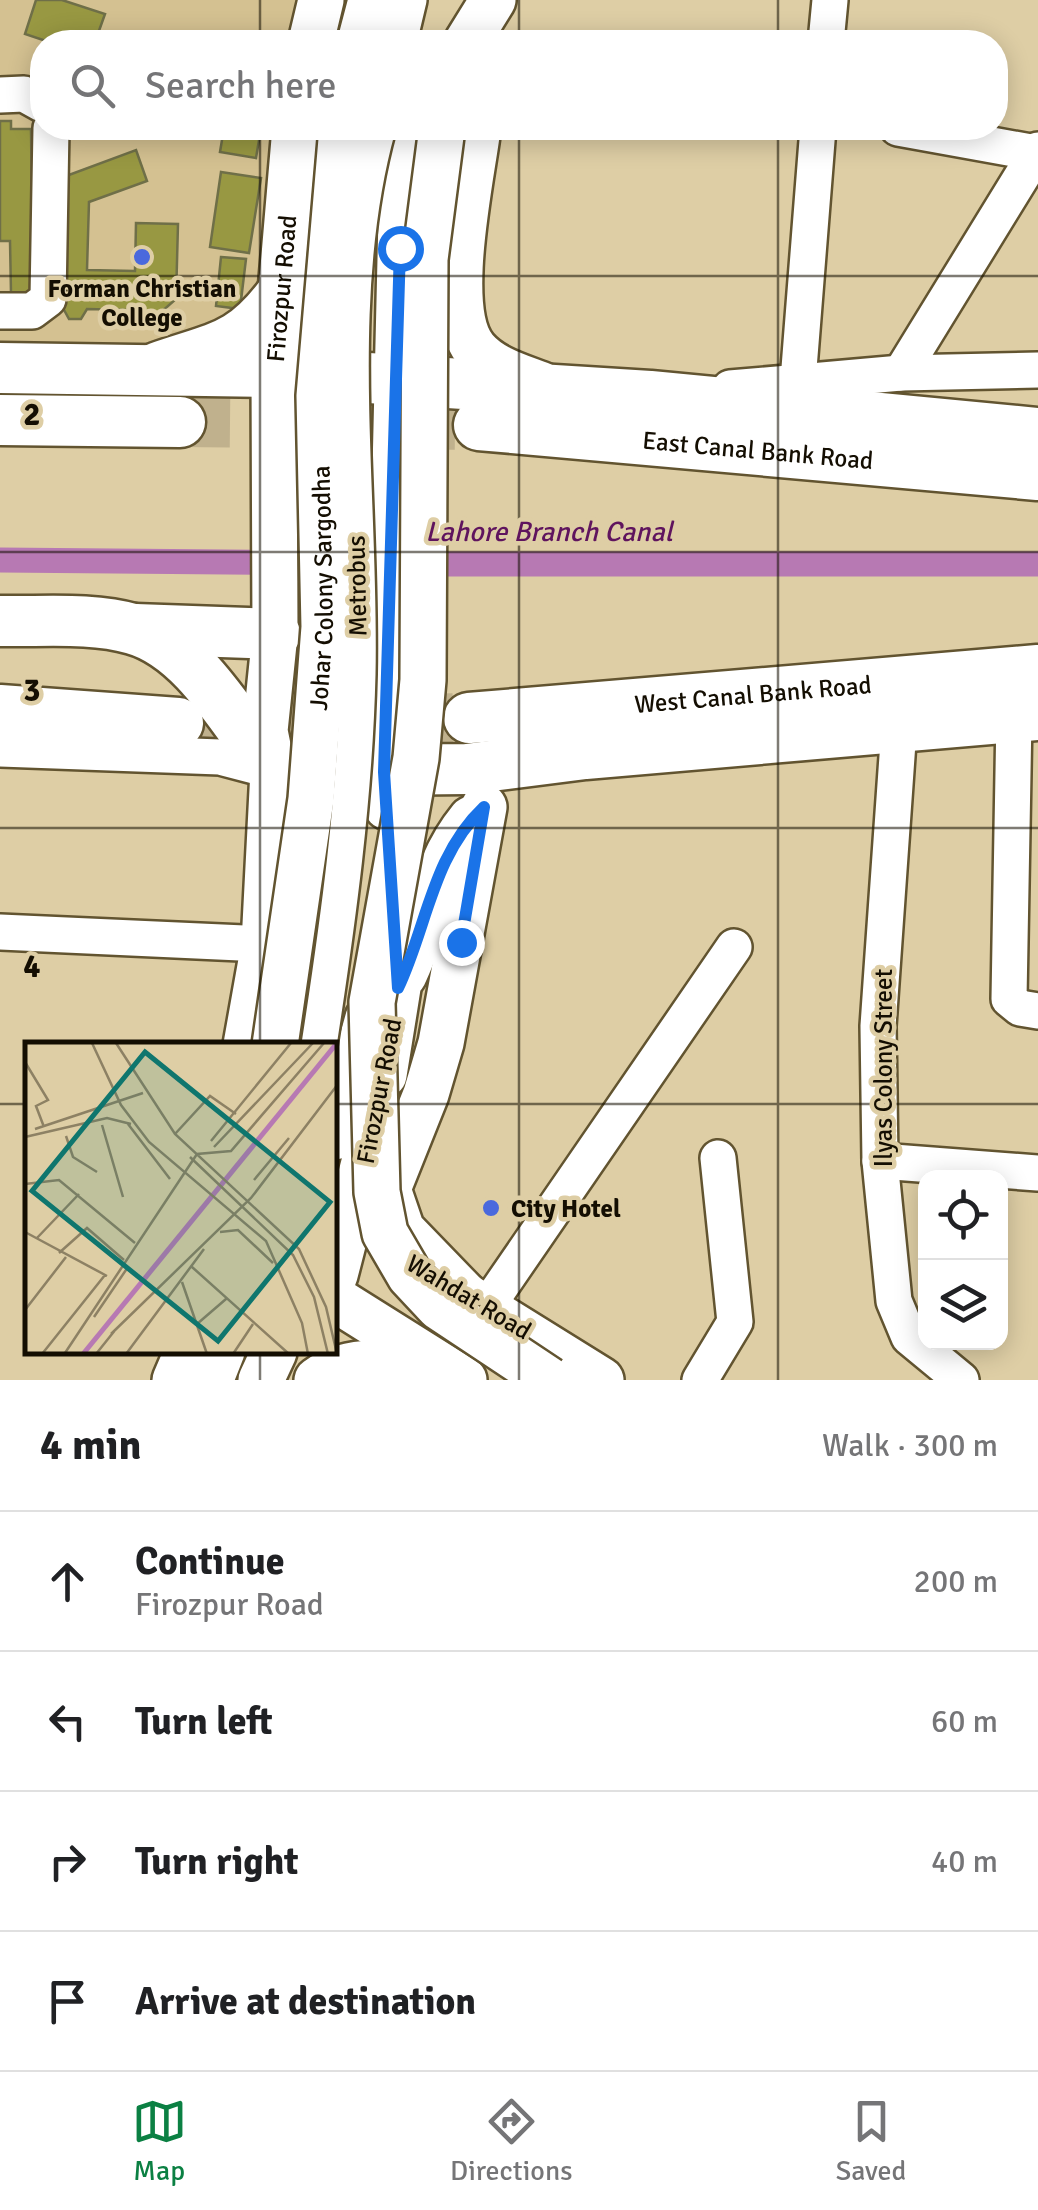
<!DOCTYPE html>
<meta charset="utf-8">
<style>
:root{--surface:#fff;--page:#f2f2f2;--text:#202124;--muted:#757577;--line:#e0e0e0;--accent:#0b8043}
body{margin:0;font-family:Signika,sans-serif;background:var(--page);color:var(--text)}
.controls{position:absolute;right:30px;bottom:30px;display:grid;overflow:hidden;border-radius:20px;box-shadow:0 5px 25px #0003}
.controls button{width:90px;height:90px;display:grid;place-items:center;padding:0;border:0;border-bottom:2px solid var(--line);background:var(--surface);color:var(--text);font:50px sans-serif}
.stop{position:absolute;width:30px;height:30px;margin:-22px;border:8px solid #1a73e8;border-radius:50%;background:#fff}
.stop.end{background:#1a73e8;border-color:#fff;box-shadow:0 2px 10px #0008}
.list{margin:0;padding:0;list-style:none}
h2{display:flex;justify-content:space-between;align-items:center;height:130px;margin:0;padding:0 40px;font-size:42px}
h2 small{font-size:32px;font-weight:400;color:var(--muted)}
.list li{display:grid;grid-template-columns:65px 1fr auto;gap:30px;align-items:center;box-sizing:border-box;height:140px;padding:0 40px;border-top:2px solid var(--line)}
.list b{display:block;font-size:38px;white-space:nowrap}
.list p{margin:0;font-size:32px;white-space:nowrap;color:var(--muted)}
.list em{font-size:32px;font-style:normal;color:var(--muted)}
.icon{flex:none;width:55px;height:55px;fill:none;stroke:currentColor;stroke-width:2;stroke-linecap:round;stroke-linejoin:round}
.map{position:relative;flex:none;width:1038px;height:1380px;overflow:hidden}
.search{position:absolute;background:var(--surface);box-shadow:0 5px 25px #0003;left:30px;right:30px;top:30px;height:110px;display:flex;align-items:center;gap:25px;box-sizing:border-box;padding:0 35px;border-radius:40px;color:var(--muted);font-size:38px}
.sheet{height:690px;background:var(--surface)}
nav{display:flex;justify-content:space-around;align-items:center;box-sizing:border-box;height:140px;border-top:2px solid var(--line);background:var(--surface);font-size:28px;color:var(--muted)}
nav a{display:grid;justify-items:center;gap:5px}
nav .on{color:var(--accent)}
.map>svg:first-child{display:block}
.built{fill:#d4c191}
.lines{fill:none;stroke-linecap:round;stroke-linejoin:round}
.canal{stroke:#b779b3;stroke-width:25}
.building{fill:#989842;stroke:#6f6f48;stroke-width:2.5}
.highway-tunnel{stroke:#c0b18d;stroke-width:50;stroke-dasharray:50 25;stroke-linecap:butt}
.minor-casing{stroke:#625430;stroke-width:40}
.major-casing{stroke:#625430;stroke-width:50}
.highway-casing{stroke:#625430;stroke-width:55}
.minor{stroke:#fff;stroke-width:35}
.major{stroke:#fff;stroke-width:45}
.highway{stroke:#fff;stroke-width:50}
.minor-bridge-casing{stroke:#625430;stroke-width:40;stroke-linecap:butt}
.major-bridge-casing{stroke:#625430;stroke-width:50;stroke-linecap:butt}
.minor-bridge{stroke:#fff;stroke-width:35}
.major-bridge{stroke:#fff;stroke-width:45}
.route{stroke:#1a73e8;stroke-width:12}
.grid{fill:none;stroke:#140e02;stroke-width:2.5;stroke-opacity:0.55}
.poi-dot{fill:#4a69dd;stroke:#decea5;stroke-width:4}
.labels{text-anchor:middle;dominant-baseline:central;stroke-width:9;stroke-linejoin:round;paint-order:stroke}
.poi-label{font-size:25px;font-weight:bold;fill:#140e02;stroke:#decea5}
.street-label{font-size:25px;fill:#140e02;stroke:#decea5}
.water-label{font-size:28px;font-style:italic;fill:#5f145e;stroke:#decea5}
.inset-river{fill:none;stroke:#b779b3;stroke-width:5}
.inset-road{fill:none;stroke:#8d8164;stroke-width:2.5}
.view{fill:#0f766e;fill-opacity:0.15;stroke:#0f766e;stroke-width:5}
.inset-edge{fill:none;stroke:#140e02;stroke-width:5}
.grid-label{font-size:32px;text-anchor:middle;font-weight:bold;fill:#140e02;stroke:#decea5;stroke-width:9;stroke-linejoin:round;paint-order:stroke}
</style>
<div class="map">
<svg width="1038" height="1380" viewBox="0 0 1038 1380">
<rect width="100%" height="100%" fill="#decea5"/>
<path class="built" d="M0 0H321L311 42H42V128H295L274 372 0 367Z"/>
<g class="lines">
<g class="canal">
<path d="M0 560 335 563"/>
<path d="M415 564H1038"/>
</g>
</g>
<g class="building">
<path d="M36 0H62L105 14 95 42H49L25 34Z"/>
<path d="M0 121H11V129H31L33 292 11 293 10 241H0Z"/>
<path d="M224 128H261L256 158 220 152Z"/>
<path d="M136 150 147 181 89 202 87 270 135 271 136 223 178 224 176 299 159 314H144L143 328 128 327 129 310 87 309 81 319H69L63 308 67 200 58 179Z"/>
<path d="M221 172 261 178 249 253 210 247Z"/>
<path d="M221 257 246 259 240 309 216 306Z"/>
</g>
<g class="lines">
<g class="highway-tunnel">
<path d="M180 422 479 425"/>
<path d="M178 723 469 718"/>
</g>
<g class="minor-casing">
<g id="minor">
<path d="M399 42 409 0"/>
<path d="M826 42 830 0"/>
<path d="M0 95 24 94 42 104"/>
<path d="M898 128 1036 153"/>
<path d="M0 311H32L48 299 51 128"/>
<path d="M901 373 1038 150"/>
<path d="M798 381 818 128"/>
<path d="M730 388 901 373 1038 370"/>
<path d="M1014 716 1009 999 1020 1008 1038 1011"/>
<path d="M899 728 878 1026 880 1161 894 1301 909 1337 961 1380"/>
<path d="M0 749 220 757 273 771"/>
<path d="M0 932 264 944"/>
<path d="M880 1161 1038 1173"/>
<path d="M486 1308 734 947"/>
<path d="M216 1380 227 1352"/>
<path d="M700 1380 735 1322 718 1158"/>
</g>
</g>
<g class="major-casing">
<g id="major">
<path d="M311 42 321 0"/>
<path d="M360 42 371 0"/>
<path d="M467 42 493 0"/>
<path d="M478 128C472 178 442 309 475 349 492 369 519 376 542 385"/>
<path d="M157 365C217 344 240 346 280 292"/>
<path d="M387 807 401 217 404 182 422 128"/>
<path d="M404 975C430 922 430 869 471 819"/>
<path id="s1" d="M246 1045 264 944 273 771 265 731 275 634 274 372 295 128"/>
<path d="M384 1075 398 988 394 926"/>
<path d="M335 1137 368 1018"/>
<path d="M335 1275 369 1143"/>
<path d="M437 1278 601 1380"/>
<path d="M464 1294 402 1230 388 1189 426 1094 441 1043 484 807"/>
<path d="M335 1299 464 1380"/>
<path d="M175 1380 187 1352"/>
<path d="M261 1380 274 1352"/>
<path d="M317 1380C353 1354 397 1364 438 1373"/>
</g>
</g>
<g class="highway-casing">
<g id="highway">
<path d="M0 368 274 372 650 396 1038 433"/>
<path d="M0 420 180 422"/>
<path id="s2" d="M479 425 1038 475"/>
<path d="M0 621C42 622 92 617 133 629 195 646 235 724 273 771L467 769 585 754 1038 715"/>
<path d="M135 629 275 634"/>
<path d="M0 710 178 723"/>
<path id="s3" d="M469 718 1038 670"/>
</g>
</g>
<use href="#minor" class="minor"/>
<use href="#major" class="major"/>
<use href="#highway" class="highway"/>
<g class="minor-bridge-casing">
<path id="minor-bridge" d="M319 1045C338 922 355 799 358 674 362 496 330 301 378 128"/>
</g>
<g class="major-bridge-casing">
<g id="major-bridge">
<path d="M442 128 425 259 423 680 416 758 372 1002 377 1192 385 1233 410 1276 439 1307 549 1380"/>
<path id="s4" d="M275 1045 311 799 324 627 319 396 342 128"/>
</g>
</g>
<use href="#minor-bridge" class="minor-bridge"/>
<use href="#major-bridge" class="major-bridge"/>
</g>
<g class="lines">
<path class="route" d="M400 248 384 772 398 988C427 927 432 856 484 807L461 942"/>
</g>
<path class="grid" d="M260 0V42M519 0V42M778 0V42M260 128V1045M519 128V1380M778 128V1380M0 276H1038M0 552H1038M0 828H1038M0 1104H28M335 1104H1038M260 1352V1380"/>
<g class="poi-dot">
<circle cx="142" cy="257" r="10"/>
<circle cx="491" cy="1208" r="10"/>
</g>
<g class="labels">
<g class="poi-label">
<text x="142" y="288">Forman Christian<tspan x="142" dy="29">College</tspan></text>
<text x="511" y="1208" text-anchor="start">City Hotel</text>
</g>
<g class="street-label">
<text stroke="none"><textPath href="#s1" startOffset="760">Firozpur Road</textPath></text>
<text stroke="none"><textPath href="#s2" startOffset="280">East Canal Bank Road</textPath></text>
<text transform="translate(357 586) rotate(-91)">Metrobus</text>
<text stroke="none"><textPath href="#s4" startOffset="460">Johar Colony Sargodha</textPath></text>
<text stroke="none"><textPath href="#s3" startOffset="285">West Canal Bank Road</textPath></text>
<text transform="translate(883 1068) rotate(-90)">Ilyas Colony Street</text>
<text transform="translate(379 1091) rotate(-79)">Firozpur Road</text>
<text transform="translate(469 1297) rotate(31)">Wahdat Road</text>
</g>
<g class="water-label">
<text x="549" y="532">Lahore Branch Canal</text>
</g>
</g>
<g transform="translate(25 1042)">
<rect width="312" height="312" fill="#decea5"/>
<path class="inset-river" d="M58 312 312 1"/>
<path class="inset-road" d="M67 1 96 63 124 100 241 199 277 281 283 312M91 1 150 92 274 207 301 265 312 312M0 20 23 58 11 64 19 85M103 82 145 137M77 83 98 155M10 87 118 51M150 92 185 54 211 72M41 94 48 115 72 130M0 95 82 76 106 82M186 99 266 1M189 105 288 1M165 115 268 213 289 255 303 312M229 138 264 96M0 142 34 138 110 201M0 190 82 234M195 190 213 188 248 221M11 197 54 152M34 211 62 186 99 218M167 225 264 312M157 240 182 312M0 268 41 215M69 275 103 225M172 282 201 257M86 292 226 156 313 42M40 311 172 112 206 109 299 1M17 312 80 233M71 312 91 287M101 312 179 207M208 312 228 282"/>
<path class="view" d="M120 10 305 160 193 299 7 149Z"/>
<rect width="312" height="312" class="inset-edge"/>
</g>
<g class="grid-label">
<text x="32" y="425">2</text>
<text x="32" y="701">3</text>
<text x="32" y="977">4</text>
</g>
</svg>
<div class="controls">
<button><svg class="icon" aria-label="locate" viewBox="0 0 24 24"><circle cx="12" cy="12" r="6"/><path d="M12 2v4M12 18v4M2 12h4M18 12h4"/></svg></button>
<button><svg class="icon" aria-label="layers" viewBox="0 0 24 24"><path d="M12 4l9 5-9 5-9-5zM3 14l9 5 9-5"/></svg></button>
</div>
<div class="stop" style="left:400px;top:248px"></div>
<div class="stop end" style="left:461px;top:942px"></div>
<div class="search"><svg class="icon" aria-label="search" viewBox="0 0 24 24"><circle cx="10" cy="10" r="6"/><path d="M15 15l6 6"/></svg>Search here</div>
</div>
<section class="sheet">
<h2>4 min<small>Walk · 300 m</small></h2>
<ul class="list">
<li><svg class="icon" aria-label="ahead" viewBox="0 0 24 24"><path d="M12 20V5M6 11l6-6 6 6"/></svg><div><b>Continue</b><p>Firozpur Road</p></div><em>200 m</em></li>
<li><svg class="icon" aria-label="left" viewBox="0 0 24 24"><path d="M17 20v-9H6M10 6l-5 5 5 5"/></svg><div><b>Turn left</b></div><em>60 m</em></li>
<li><svg class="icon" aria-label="right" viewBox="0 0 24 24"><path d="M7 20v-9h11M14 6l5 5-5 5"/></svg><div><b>Turn right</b></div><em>40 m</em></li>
<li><svg class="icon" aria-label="arrive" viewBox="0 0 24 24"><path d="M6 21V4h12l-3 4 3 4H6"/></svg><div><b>Arrive at destination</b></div></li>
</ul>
</section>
<nav>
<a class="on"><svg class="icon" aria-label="map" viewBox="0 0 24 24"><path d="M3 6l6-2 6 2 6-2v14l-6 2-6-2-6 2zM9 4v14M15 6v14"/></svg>Map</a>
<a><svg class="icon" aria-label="directions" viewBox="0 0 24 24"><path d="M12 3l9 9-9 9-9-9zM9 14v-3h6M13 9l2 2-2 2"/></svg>Directions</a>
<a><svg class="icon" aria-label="saved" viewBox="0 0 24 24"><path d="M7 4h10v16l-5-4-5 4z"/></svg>Saved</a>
</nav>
